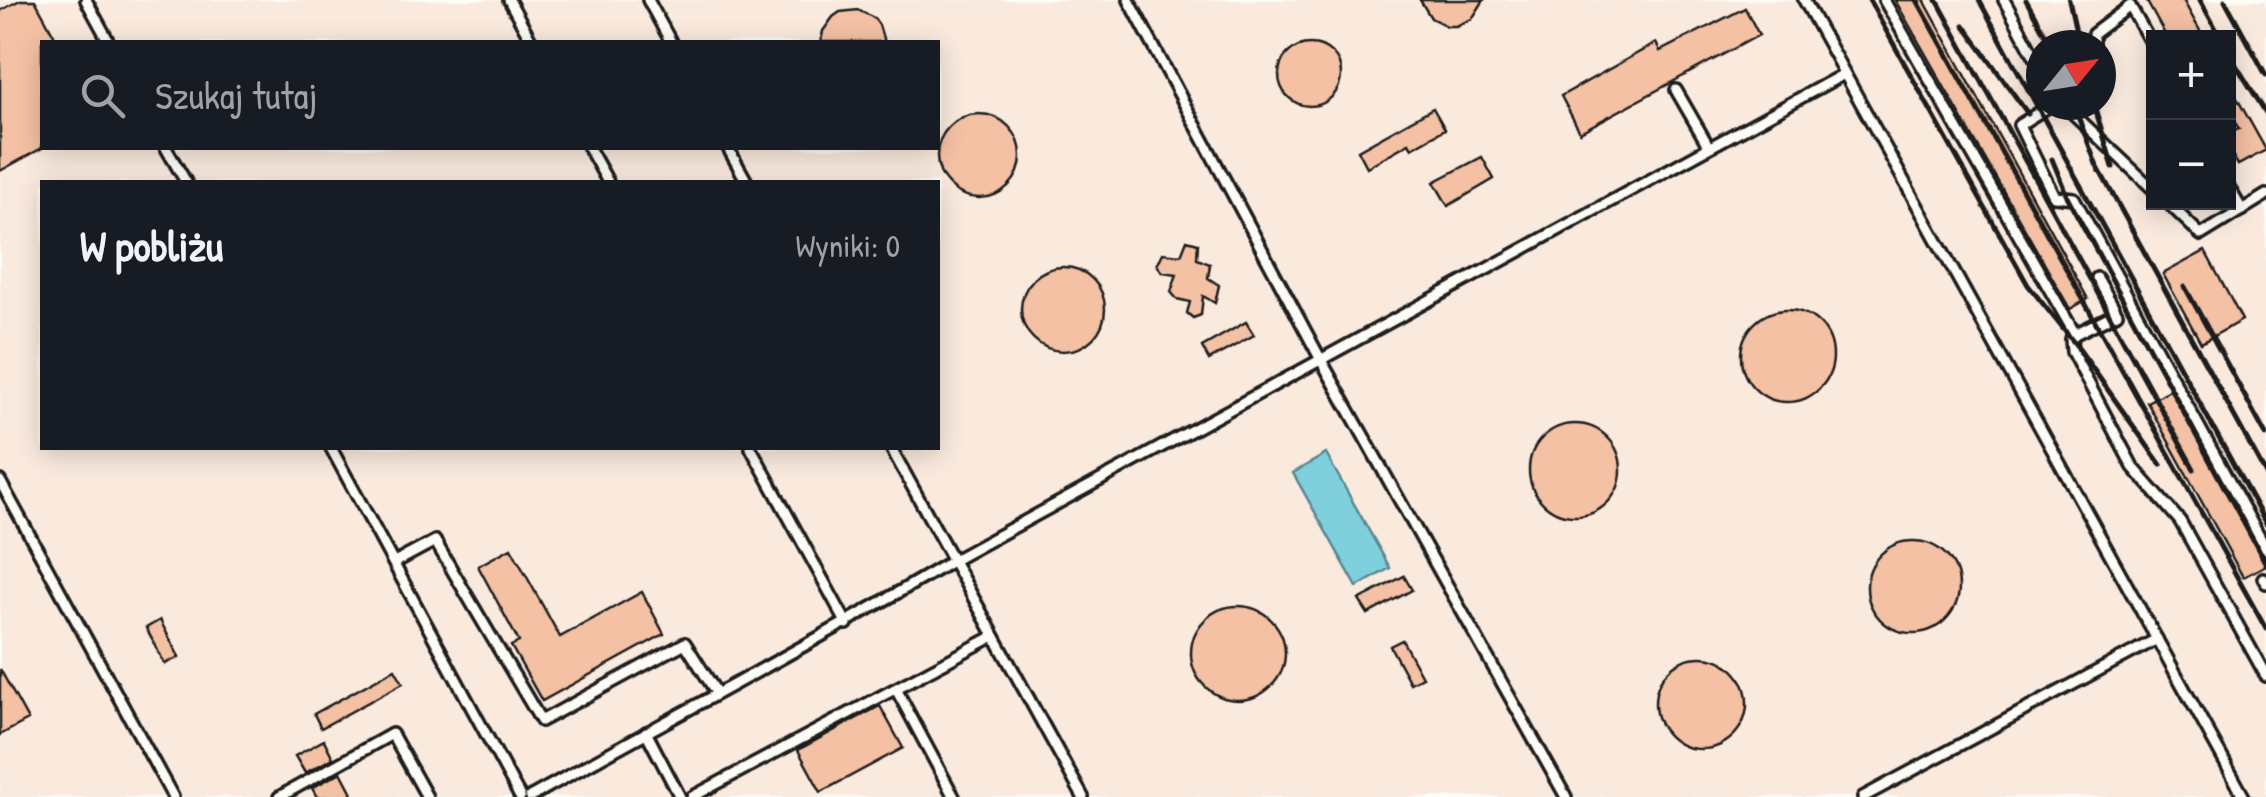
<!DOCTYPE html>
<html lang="pl">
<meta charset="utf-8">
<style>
:root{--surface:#171b24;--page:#242831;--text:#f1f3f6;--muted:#9ea1a6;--line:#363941}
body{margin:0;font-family:"Patrick Hand",sans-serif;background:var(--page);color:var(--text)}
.controls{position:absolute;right:30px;top:30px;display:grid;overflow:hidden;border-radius:0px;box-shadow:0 5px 25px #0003}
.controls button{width:90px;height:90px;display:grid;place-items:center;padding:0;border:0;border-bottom:2px solid var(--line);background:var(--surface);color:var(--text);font:50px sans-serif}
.compass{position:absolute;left:2026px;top:30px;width:90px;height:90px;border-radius:50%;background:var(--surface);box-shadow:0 5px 25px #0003;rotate:60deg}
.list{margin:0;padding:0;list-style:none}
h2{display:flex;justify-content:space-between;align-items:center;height:130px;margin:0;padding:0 40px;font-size:42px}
h2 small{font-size:32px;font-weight:400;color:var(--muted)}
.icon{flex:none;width:55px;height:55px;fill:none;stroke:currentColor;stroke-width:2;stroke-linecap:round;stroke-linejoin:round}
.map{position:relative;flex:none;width:2266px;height:797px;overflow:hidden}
.search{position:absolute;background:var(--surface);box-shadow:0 5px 25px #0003;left:40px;top:40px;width:900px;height:110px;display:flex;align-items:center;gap:25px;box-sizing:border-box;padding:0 35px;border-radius:0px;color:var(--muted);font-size:38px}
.panel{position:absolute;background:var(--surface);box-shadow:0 5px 25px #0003;left:40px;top:180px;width:900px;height:270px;border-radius:0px}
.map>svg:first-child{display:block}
.built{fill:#faeade;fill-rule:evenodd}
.water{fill:#80cfdd;stroke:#588790;stroke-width:2.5}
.building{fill:#f4c1a5;stroke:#1c1c1c;stroke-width:2.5}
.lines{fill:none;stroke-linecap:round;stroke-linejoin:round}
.service-casing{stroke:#1c1c1c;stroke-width:16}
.service{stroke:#fdfcf7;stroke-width:9}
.rail{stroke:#1c1c1c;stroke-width:5}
</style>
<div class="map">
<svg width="2266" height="797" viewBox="0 0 2266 797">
<rect width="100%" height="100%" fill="#fdfcf7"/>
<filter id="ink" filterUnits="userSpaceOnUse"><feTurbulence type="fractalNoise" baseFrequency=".01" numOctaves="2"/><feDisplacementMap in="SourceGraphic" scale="20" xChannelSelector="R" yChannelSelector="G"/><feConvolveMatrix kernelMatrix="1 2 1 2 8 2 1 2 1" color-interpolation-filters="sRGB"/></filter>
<g filter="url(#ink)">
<path class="built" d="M0 0H2266V797H0ZM2154 38H2228V202H2154ZM42 42H938V148H42ZM2041 45H2101V105H2041ZM42 182H938V448H42Z"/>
<path class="water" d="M1326 454 1390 568 1357 587 1293 473Z"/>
<g class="building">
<path d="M20 0H35L58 42H42V148L0 171V11Z"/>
<path d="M1420 0H1484L1472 19 1456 26H1447L1431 18Z"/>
<path d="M1895 0H1924L2088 299 2070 309Z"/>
<path d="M2146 0H2183L2204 38H2167Z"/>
<path d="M1745 8 1759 35 1580 132 1561 96 1656 43 1660 51Z"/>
<path d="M858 10 874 18 879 25 884 42H821L823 31 833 17 840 12Z"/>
<circle cx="1310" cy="75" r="31"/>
<path d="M2228 82 2266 150 2238 165 2228 148V134L2239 129 2228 111Z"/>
<path d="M1433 108 1445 129 1412 148 1409 143 1367 167 1358 150Z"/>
<circle cx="979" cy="156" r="42"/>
<path d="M1482 157 1494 179 1448 206 1434 182Z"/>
<path d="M1187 240 1198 243 1197 259 1210 264 1208 278 1219 285 1215 303 1203 296 1201 315 1193 318 1187 313 1190 302 1177 299 1171 292 1177 274 1163 272 1157 265 1163 253 1181 255Z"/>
<path d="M2205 251 2242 320 2201 343 2163 274Z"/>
<circle cx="1063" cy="309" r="42"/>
<circle cx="1787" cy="356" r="46"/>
<path d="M1246 322 1254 335 1209 360 1202 347Z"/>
<path d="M2170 390 2259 553 2266 557V565L2243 577 2147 402Z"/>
<circle cx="1575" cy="470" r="46"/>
<circle cx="1913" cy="587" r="46"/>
<path d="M511 548 560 637 642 592 664 634 542 701 511 646 519 642 478 566Z"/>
<path d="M1404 576 1412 590 1368 614 1359 600Z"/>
<circle cx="1238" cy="653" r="47"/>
<path d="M160 620 179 657 165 664 146 628Z"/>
<path d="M1402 640 1422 677 1410 683 1390 646Z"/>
<circle cx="1701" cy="703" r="46"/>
<path d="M0 669 28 720 0 735Z"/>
<path d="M395 669 403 683 321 728 314 714Z"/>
<path d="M880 706 903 748 821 792 798 750Z"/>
<path d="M324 740 333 758 305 773 295 756Z"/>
<path d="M341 772 352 793 344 797H317L312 788Z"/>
</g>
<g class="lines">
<g class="service-casing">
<g id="service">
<path d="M86 0 109 42"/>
<path d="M509 0 532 42"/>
<path d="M648 0 671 42"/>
<path d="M1129 0 1321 360 1566 797"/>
<path d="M1804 0 2244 797"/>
<path d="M1884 0 2075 334 2117 313 2097 278"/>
<path d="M2004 0 2041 68"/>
<path d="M2093 45V34L2130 6 2154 49"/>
<path d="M1676 90 1709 147"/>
<path d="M2051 105 2019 125 2054 196 2074 198 2266 549"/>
<path d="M2064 105 2154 190"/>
<path d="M166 148 186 182"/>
<path d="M589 148 608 182"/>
<path d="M728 148 747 182"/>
<path d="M2228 186 2242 210"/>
<path d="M2167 202 2201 235 2266 195"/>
<path d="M2075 334 2071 339 2072 352 2133 467 2180 521 2266 676"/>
<path d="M331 448 520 797"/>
<path d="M751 448 847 624"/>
<path d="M891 448 1083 797"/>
<path d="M0 481 173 797"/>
<path d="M394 563 435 541 541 721 685 643 716 692"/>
<path d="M2263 578 2266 583"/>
<path d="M896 689 954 797"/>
<path d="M646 732 680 797"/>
<path d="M279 797 392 734 427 797"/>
<path d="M530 797C671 718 814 643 952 561L1844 74"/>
<path d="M692 797 994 636"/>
<path d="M1863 797 2157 639"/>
</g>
</g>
<use href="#service" class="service"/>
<g class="rail">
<path d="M1869 0 2028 285 2079 349 2161 465"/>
<path d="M1917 0 2266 629"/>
<path d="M1937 0 2194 469"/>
<path d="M1979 0 2266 524"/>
<path d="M2026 0 2051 45"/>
<path d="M2069 0 2079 45"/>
<path d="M2200 0 2221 38"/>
<path d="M2225 0 2266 75"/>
<path d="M1964 25 2028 114"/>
<path d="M2228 52 2266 113"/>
<path d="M2074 105 2096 164 2266 474"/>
<path d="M2094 105 2113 167"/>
<path d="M2052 159 2068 198 2266 564"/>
<path d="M2185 287 2266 435"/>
</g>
</g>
</g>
</svg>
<div class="controls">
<button>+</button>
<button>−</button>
</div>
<svg class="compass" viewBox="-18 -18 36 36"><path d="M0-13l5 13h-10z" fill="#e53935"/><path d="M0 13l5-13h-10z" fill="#9ea1a6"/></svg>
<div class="search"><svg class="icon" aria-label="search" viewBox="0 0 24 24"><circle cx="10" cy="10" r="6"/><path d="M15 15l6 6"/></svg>Szukaj tutaj</div>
<section class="panel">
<h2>W pobliżu<small>Wyniki: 0</small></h2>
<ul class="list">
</ul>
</section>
</div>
